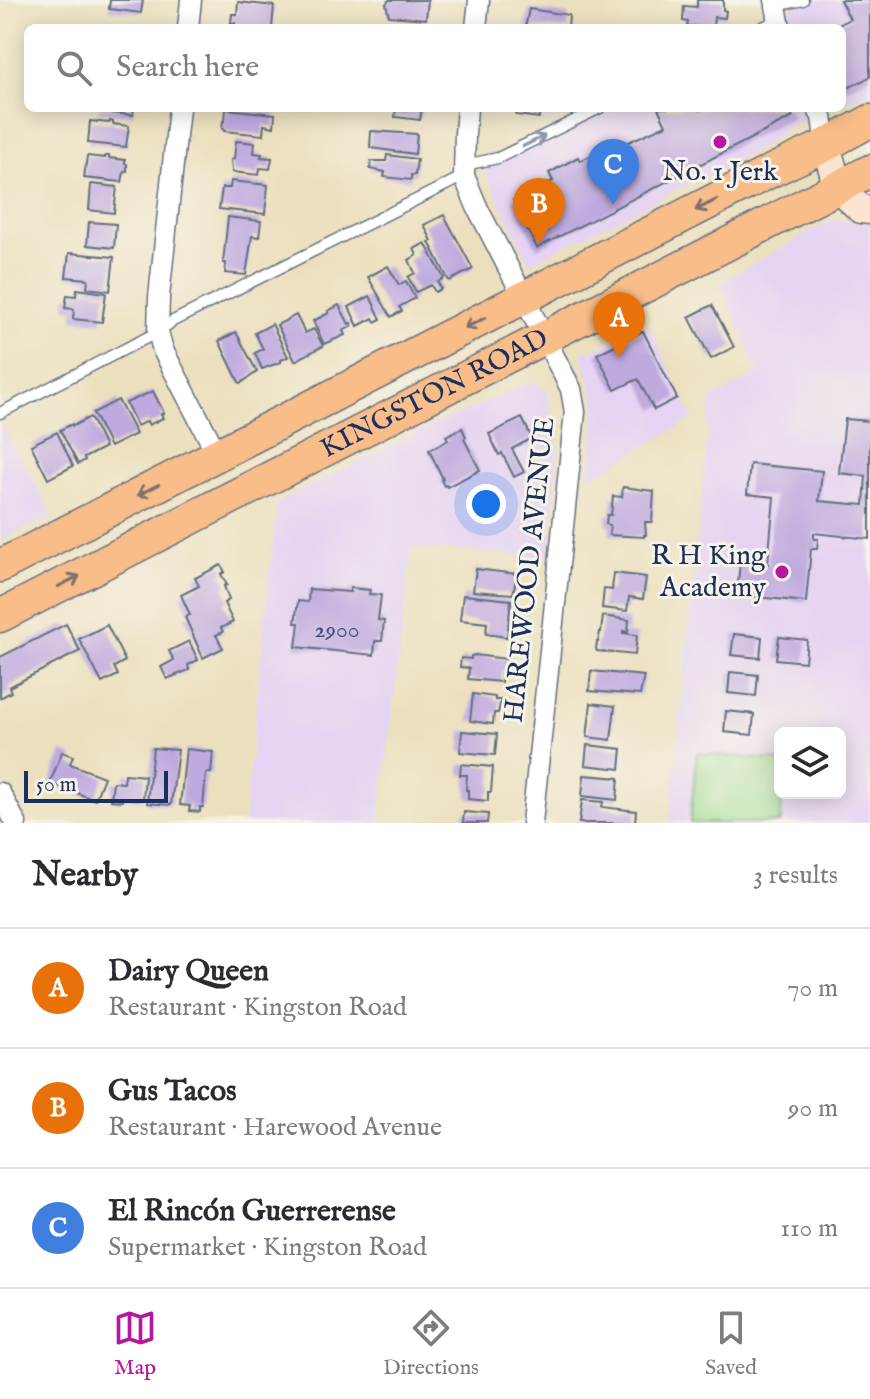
<!DOCTYPE html>
<meta charset="utf-8">
<style>
:root{--surface:#fff;--page:#f7f7f7;--text:#2b2b33;--muted:#7c7c81;--line:#e1e1e2;--accent:#b5179e}
body{margin:0;font-family:"IM FELL English",serif;background:var(--page);color:var(--text)}
.controls{position:absolute;right:24px;bottom:24px;display:grid;overflow:hidden;border-radius:12px;box-shadow:0 4px 20px #0003}
.controls button{width:72px;height:72px;display:grid;place-items:center;padding:0;border:0;border-bottom:2px solid var(--line);background:var(--surface);color:var(--text);font:40px sans-serif}
.scale{position:absolute;left:24px;bottom:20px;width:144px;box-sizing:border-box;padding-left:8px;border:4px solid #1b2f5e;border-top:0;font-size:22px;line-height:28px;white-space:nowrap;color:#1b2f5e;-webkit-text-stroke:6px #f7f3e8;paint-order:stroke}
.you{position:absolute;left:486px;top:504px;width:28px;height:28px;margin:-20px;border:6px solid #fff;border-radius:50%;background:#1a73e8;box-shadow:0 0 0 12px #1a73e833}
.badge{display:grid;place-items:center;width:52px;height:52px;border-radius:50%;background:var(--accent);color:#fff;font-size:26px;font-weight:700}
.pin{position:absolute;translate:-50% -66px;filter:drop-shadow(0 2px 4px #0008)}
.pin::after{content:'';position:absolute;top:42px;width:28px;height:24px;background:inherit;clip-path:polygon(0 0,100% 0,50% 100%)}
.list{margin:0;padding:0;list-style:none}
h2{display:flex;justify-content:space-between;align-items:center;height:104px;margin:0;padding:0 32px;font-size:34px}
h2 small{font-size:26px;font-weight:400;color:var(--muted)}
.list li{display:grid;grid-template-columns:52px 1fr auto;gap:24px;align-items:center;box-sizing:border-box;height:120px;padding:0 32px;border-top:2px solid var(--line)}
.list b{display:block;font-size:30px;white-space:nowrap}
.list p{margin:0;font-size:26px;white-space:nowrap;color:var(--muted)}
.list em{font-size:26px;font-style:normal;color:var(--muted)}
.icon{flex:none;width:44px;height:44px;fill:none;stroke:currentColor;stroke-width:2;stroke-linecap:round;stroke-linejoin:round}
.map{position:relative;flex:none;width:870px;height:823px;overflow:hidden}
.search{position:absolute;background:var(--surface);box-shadow:0 4px 20px #0003;left:24px;right:24px;top:24px;height:88px;display:flex;align-items:center;gap:20px;box-sizing:border-box;padding:0 28px;border-radius:12px;color:var(--muted);font-size:30px}
.sheet{height:464px;background:var(--surface)}
nav{display:flex;justify-content:space-around;align-items:center;box-sizing:border-box;height:112px;border-top:2px solid var(--line);background:var(--surface);font-size:22px;color:var(--muted)}
nav a{display:grid;justify-items:center;gap:4px}
nav .on{color:var(--accent)}
.map>svg:first-child{display:block}
.built{fill:#e4d3f2;fill-rule:evenodd}
.green{fill:#9fdc90;stroke:#5d8677;stroke-width:2}
.building{fill:#bfaadf}
.lines{fill:none;stroke-linecap:round;stroke-linejoin:round}
.lane-casing{stroke:#646d80;stroke-width:13}
.street-casing{stroke:#646d80;stroke-width:23}
.secondary-casing{stroke:#646d80;stroke-width:31}
.primary-casing{stroke:#646d80;stroke-width:35}
.lane{stroke:#fff;stroke-width:10}
.street{stroke:#fff;stroke-width:20}
.secondary{stroke:#fce5d0;stroke-width:28}
.primary{stroke:#f8bd89;stroke-width:32}
.oneway{stroke:#8d97ae}
.oneway2{stroke:#7e6f71}
.poi-dot{fill:#b5179e;stroke:#f7f3e8;stroke-width:3}
.labels{text-anchor:middle;dominant-baseline:central;stroke-width:6;stroke-linejoin:round;paint-order:stroke}
.number-label{font-size:24px;fill:#444e7e}
.poi-label{font-size:28px;fill:#1b2f5e;stroke:#f7f3e8}
.street-label{font-size:28px;fill:#1b2f5e;stroke:#f7f3e8}
</style>
<div class="map">
<svg width="870" height="823" viewBox="0 0 870 823">
<rect width="100%" height="100%" fill="#f7f3e8"/>
<filter id="ink" filterUnits="userSpaceOnUse"><feTurbulence type="fractalNoise" baseFrequency=".0125" numOctaves="2"/><feDisplacementMap in="SourceGraphic" scale="16" xChannelSelector="R" yChannelSelector="G"/><feConvolveMatrix kernelMatrix="1 2 1 2 8 2 1 2 1" color-interpolation-filters="sRGB"/></filter>
<filter id="wash" filterUnits="userSpaceOnUse"><feTurbulence type="fractalNoise" baseFrequency=".006" numOctaves="4" result="noise"/><feDisplacementMap in="SourceGraphic" scale="32" xChannelSelector="R" yChannelSelector="G"/><feGaussianBlur stdDeviation="1.8" result="paint"/><feColorMatrix in="noise" values="0 0 0 0 0 0 0 0 0 0 0 0 0 0 0 0 0 1.4 0 .05"/><feComposite in="paint" operator="in"/></filter>
<g filter="url(#wash)">
<rect width="100%" height="100%" fill="#ebe0be"/>
<g class="built">
<path d="M806 0H870V92L842 103V28H754Z"/>
<path d="M593 108H830L794 123 760 148 530 263 481 163Z"/>
<path d="M833 219 870 223V823H670L711 399 758 373 721 282ZM780 733H840V793H780Z"/>
<path d="M650 326 693 419 589 478 596 401 582 354Z"/>
<path d="M533 381 547 391 559 449 549 557 412 548 379 823H244L277 503 422 430Z"/>
<path d="M0 423 53 515 0 540Z"/>
</g>
<path class="green" d="M697 753 780 761V793H783L780 823H690Z"/>
<g id="blocks">
<g class="building">
<path d="M110 0H143L141 13 109 9Z"/>
<path d="M389 0H428L426 19 389 16 386 4Z"/>
<path d="M697 0H723V10L726 11 725 18 714 17 713 28 687 26 688 22 683 21 684 6 697 7Z"/>
<path d="M840 0H870V77L844 90 842 86V28H832L850 19Z"/>
<path d="M238 2 274 6 272 28H235V23H231L232 14H237Z"/>
<path d="M529 9 569 15 568 28H525Z"/>
<path d="M98 108H134L133 115 98 112Z"/>
<path d="M396 108H422L420 120 395 117Z"/>
<path d="M517 108H540L539 118 516 115Z"/>
<path d="M658 108H699L700 110 703 108H788L793 117 537 248 513 200 553 181 549 173 578 157 580 161 595 153 601 165 628 152 624 144 666 125Z"/>
<path d="M226 109 275 114 274 127 264 125 263 135 224 131V129H222L223 121H225Z"/>
<path d="M90 121 109 123 110 121 113 122V124L129 126 126 147 88 143Z"/>
<path d="M371 131 417 134 415 154 370 148Z"/>
<path d="M236 141 255 143 254 153 262 154 261 157 272 158 270 169 260 168 259 175 232 172 231 160 234 159Z"/>
<path d="M387 155 417 159 415 175H411V180L384 177 385 172 370 169 371 161H386Z"/>
<path d="M87 156 105 158V156H109V158L125 160V163L127 164V171L124 172 122 182 84 178Z"/>
<path d="M231 181 268 185 265 214 219 209 222 188H230Z"/>
<path d="M91 184 117 187 114 213 89 210Z"/>
<path d="M444 215 473 269 449 281 429 242 432 241 424 225Z"/>
<path d="M228 217 261 221 259 237 252 236 246 275 225 273 226 263H223Z"/>
<path d="M89 222 116 224 114 248 87 245Z"/>
<path d="M425 243 444 278 438 282 441 289 435 292 431 285 416 292 408 277 415 273 409 260 417 255 414 249Z"/>
<path d="M69 253 114 257 110 291 87 288 88 279 66 277Z"/>
<path d="M388 266 399 285 406 281 415 298 399 307 402 311 391 317 368 277Z"/>
<path d="M77 289 106 293 102 322 73 319 74 309 65 308 67 295 76 296Z"/>
<path d="M370 296 381 319 375 322 373 318 358 326 349 307Z"/>
<path d="M339 305 349 324 351 323 352 326 343 331 345 335 324 344 313 321 329 313 328 311Z"/>
<path d="M712 305 734 347 711 359 689 317Z"/>
<path d="M296 315 305 333 314 329 323 346 295 361 277 325Z"/>
<path d="M272 324 288 357 281 360V362L262 369 255 353 263 349 255 333Z"/>
<path d="M643 331 677 398 654 410 638 379 615 390 597 354Z"/>
<path d="M236 332 257 372 241 383 239 382 219 341Z"/>
<path d="M153 391 164 413 161 414 163 418 149 425 147 421 137 426 126 403Z"/>
<path d="M118 400 136 434 110 447 93 413Z"/>
<path d="M90 417 105 447 84 458 85 460 78 464 60 430 72 424 73 426Z"/>
<path d="M522 418 532 438 512 449 524 472 514 477 502 453 499 455 489 434Z"/>
<path d="M845 419 870 421V539L814 533V539H818L817 549H811L806 602 737 595 740 561 768 564 774 497 747 494 750 464 822 471 819 501 864 505 866 476 839 473Z"/>
<path d="M462 428 466 437 464 439 480 470 447 487 446 485 444 486 441 480 443 479 429 450 448 440 446 436Z"/>
<path d="M57 432 73 466 48 479 31 445Z"/>
<path d="M623 487 654 491 652 522H645L646 535H644V537L609 535 610 525 606 524 607 515H611L613 496 622 497Z"/>
<path d="M221 565 225 572 221 574 227 585 224 586 229 600 224 603 233 622 221 628 223 632 216 635 223 648 203 658 185 617 190 615 181 595 199 586 195 578Z"/>
<path d="M476 569 517 574 513 594 473 591Z"/>
<path d="M614 573 646 577 643 599 629 597 627 611 602 608 604 589 612 590Z"/>
<path d="M350 588 370 590 369 594 381 595 378 620 384 621 382 641H375L374 655 296 647 299 623H295L298 601 308 602 309 589 350 592Z"/>
<path d="M463 595 511 600 507 637 486 634 487 623 460 620Z"/>
<path d="M603 616 629 620 628 632 623 631V633L637 635 635 655 597 651 596 649 597 642H598L600 632H601Z"/>
<path d="M66 624 80 651 9 687 11 692 0 698V657Z"/>
<path d="M107 625 125 661 114 667 118 675 102 683 79 639Z"/>
<path d="M734 634 762 637 760 658 731 655Z"/>
<path d="M779 637 807 640 805 662 776 659Z"/>
<path d="M189 641 198 660 188 665 189 670 167 679 161 667 174 660 169 651Z"/>
<path d="M475 655 507 659 506 670H502L501 682 468 679 469 668 460 667 461 658 471 659V656Z"/>
<path d="M591 671 644 676 640 695 589 691Z"/>
<path d="M730 672 758 675 756 696 728 693Z"/>
<path d="M473 694 495 697V700H501L498 713H494L493 724 470 721Z"/>
<path d="M591 703 615 706 611 740 587 737Z"/>
<path d="M726 711 754 714 752 735 724 732Z"/>
<path d="M462 731 497 734 495 755 460 752Z"/>
<path d="M587 745 622 749 620 769 585 765Z"/>
<path d="M153 748 178 750 171 805 147 803Z"/>
<path d="M186 749 213 752 211 773H206L203 807H200V812L189 811 190 806 180 805Z"/>
<path d="M62 752 73 756 70 764 104 777 95 800 50 783Z"/>
<path d="M461 764 493 767 491 792H488V801L468 799V790H466L467 775H460Z"/>
<path d="M125 774 145 776 143 800 122 798V801L111 800 113 782 124 783Z"/>
<path d="M584 775 619 778 617 800 582 796Z"/>
<path d="M582 800 603 802 602 807 636 811 635 823H579Z"/>
<path d="M464 812 488 814 487 823H463Z"/>
</g>
</g>
</g>
<g filter="url(#ink)">
<use href="#blocks" fill-opacity="0" stroke="#646d80" stroke-width="2"/>
<g class="lines">
<g class="lane-casing">
<g id="lane">
<path d="M775 6 803 0"/>
<path d="M761 28 777 20"/>
<path d="M465 165 498 158 600 108"/>
<path d="M0 413 158 332 173 321 464 176"/>
</g>
</g>
<g class="street-casing">
<g id="street">
<path d="M775 0 780 28"/>
<path d="M188 28 191 0"/>
<path d="M476 28 479 0"/>
<path d="M179 108 159 297 158 332 163 350 217 454"/>
<path d="M467 108 465 134 464 176 478 209 571 389 575 412 532 823"/>
<path d="M817 108 822 117 826 145"/>
<path d="M0 793 16 823"/>
</g>
</g>
<g class="secondary-casing">
<path id="secondary" d="M826 145 838 188 861 209 870 210"/>
</g>
<g class="primary-casing">
<g id="primary">
<path d="M0 566 771 171 826 145 870 121"/>
<path id="s1" d="M0 616 870 171"/>
</g>
</g>
<use href="#lane" class="lane"/>
<use href="#street" class="street"/>
<use href="#secondary" class="secondary"/>
<use href="#primary" class="primary"/>
</g>
<defs><path id="oneway-shaft" d="M-6 0H5M1.5-3L5.5 0L1.5 3" fill="none" stroke-width="1.6" stroke-linecap="round" stroke-linejoin="round" transform="scale(2)"/></defs>
<use class="oneway" href="#oneway-shaft" transform="translate(534 141) rotate(-26)"/>
<g class="oneway2">
<use href="#oneway-shaft" transform="translate(706 205) rotate(153)"/>
<use href="#oneway-shaft" transform="translate(475 323) rotate(153)"/>
<use href="#oneway-shaft" transform="translate(148 490) rotate(153)"/>
<use href="#oneway-shaft" transform="translate(69 581) rotate(-27)"/>
</g>
</g>
<g class="poi-dot">
<circle cx="720" cy="142" r="8"/>
<circle cx="782" cy="572" r="8"/>
</g>
<g class="labels">
<g class="number-label">
<text x="337" y="630">2900</text>
</g>
<g class="poi-label">
<text x="720" y="172">No. 1 Jerk</text>
<text x="766" y="556" text-anchor="end">R H King<tspan x="766" dy="32">Academy</tspan></text>
</g>
<g class="street-label">
<text stroke="none"><textPath href="#s1" startOffset="488">KINGSTON ROAD</textPath></text>
<text transform="translate(530 570) rotate(-84)">HAREWOOD AVENUE</text>
</g>
</g>
</svg>
<div class="controls">
<button><svg class="icon" aria-label="layers" viewBox="0 0 24 24"><path d="M12 4l9 5-9 5-9-5zM3 14l9 5 9-5"/></svg></button>
</div>
<div class="scale">50 m</div>
<div class="you"></div>
<div class="pin badge" style="left:619px;top:358px;background:#e8710a">A</div>
<div class="pin badge" style="left:539px;top:244px;background:#e8710a">B</div>
<div class="pin badge" style="left:613px;top:205px;background:#3f7fe0">C</div>
<div class="search"><svg class="icon" aria-label="search" viewBox="0 0 24 24"><circle cx="10" cy="10" r="6"/><path d="M15 15l6 6"/></svg>Search here</div>
</div>
<section class="sheet">
<h2>Nearby<small>3 results</small></h2>
<ul class="list">
<li><span class="badge" style="background:#e8710a">A</span><div><b>Dairy Queen</b><p>Restaurant · Kingston Road</p></div><em>70 m</em></li>
<li><span class="badge" style="background:#e8710a">B</span><div><b>Gus Tacos</b><p>Restaurant · Harewood Avenue</p></div><em>90 m</em></li>
<li><span class="badge" style="background:#3f7fe0">C</span><div><b>El Rincón Guerrerense</b><p>Supermarket · Kingston Road</p></div><em>110 m</em></li>
</ul>
</section>
<nav>
<a class="on"><svg class="icon" aria-label="map" viewBox="0 0 24 24"><path d="M3 6l6-2 6 2 6-2v14l-6 2-6-2-6 2zM9 4v14M15 6v14"/></svg>Map</a>
<a><svg class="icon" aria-label="directions" viewBox="0 0 24 24"><path d="M12 3l9 9-9 9-9-9zM9 14v-3h6M13 9l2 2-2 2"/></svg>Directions</a>
<a><svg class="icon" aria-label="saved" viewBox="0 0 24 24"><path d="M7 4h10v16l-5-4-5 4z"/></svg>Saved</a>
</nav>
